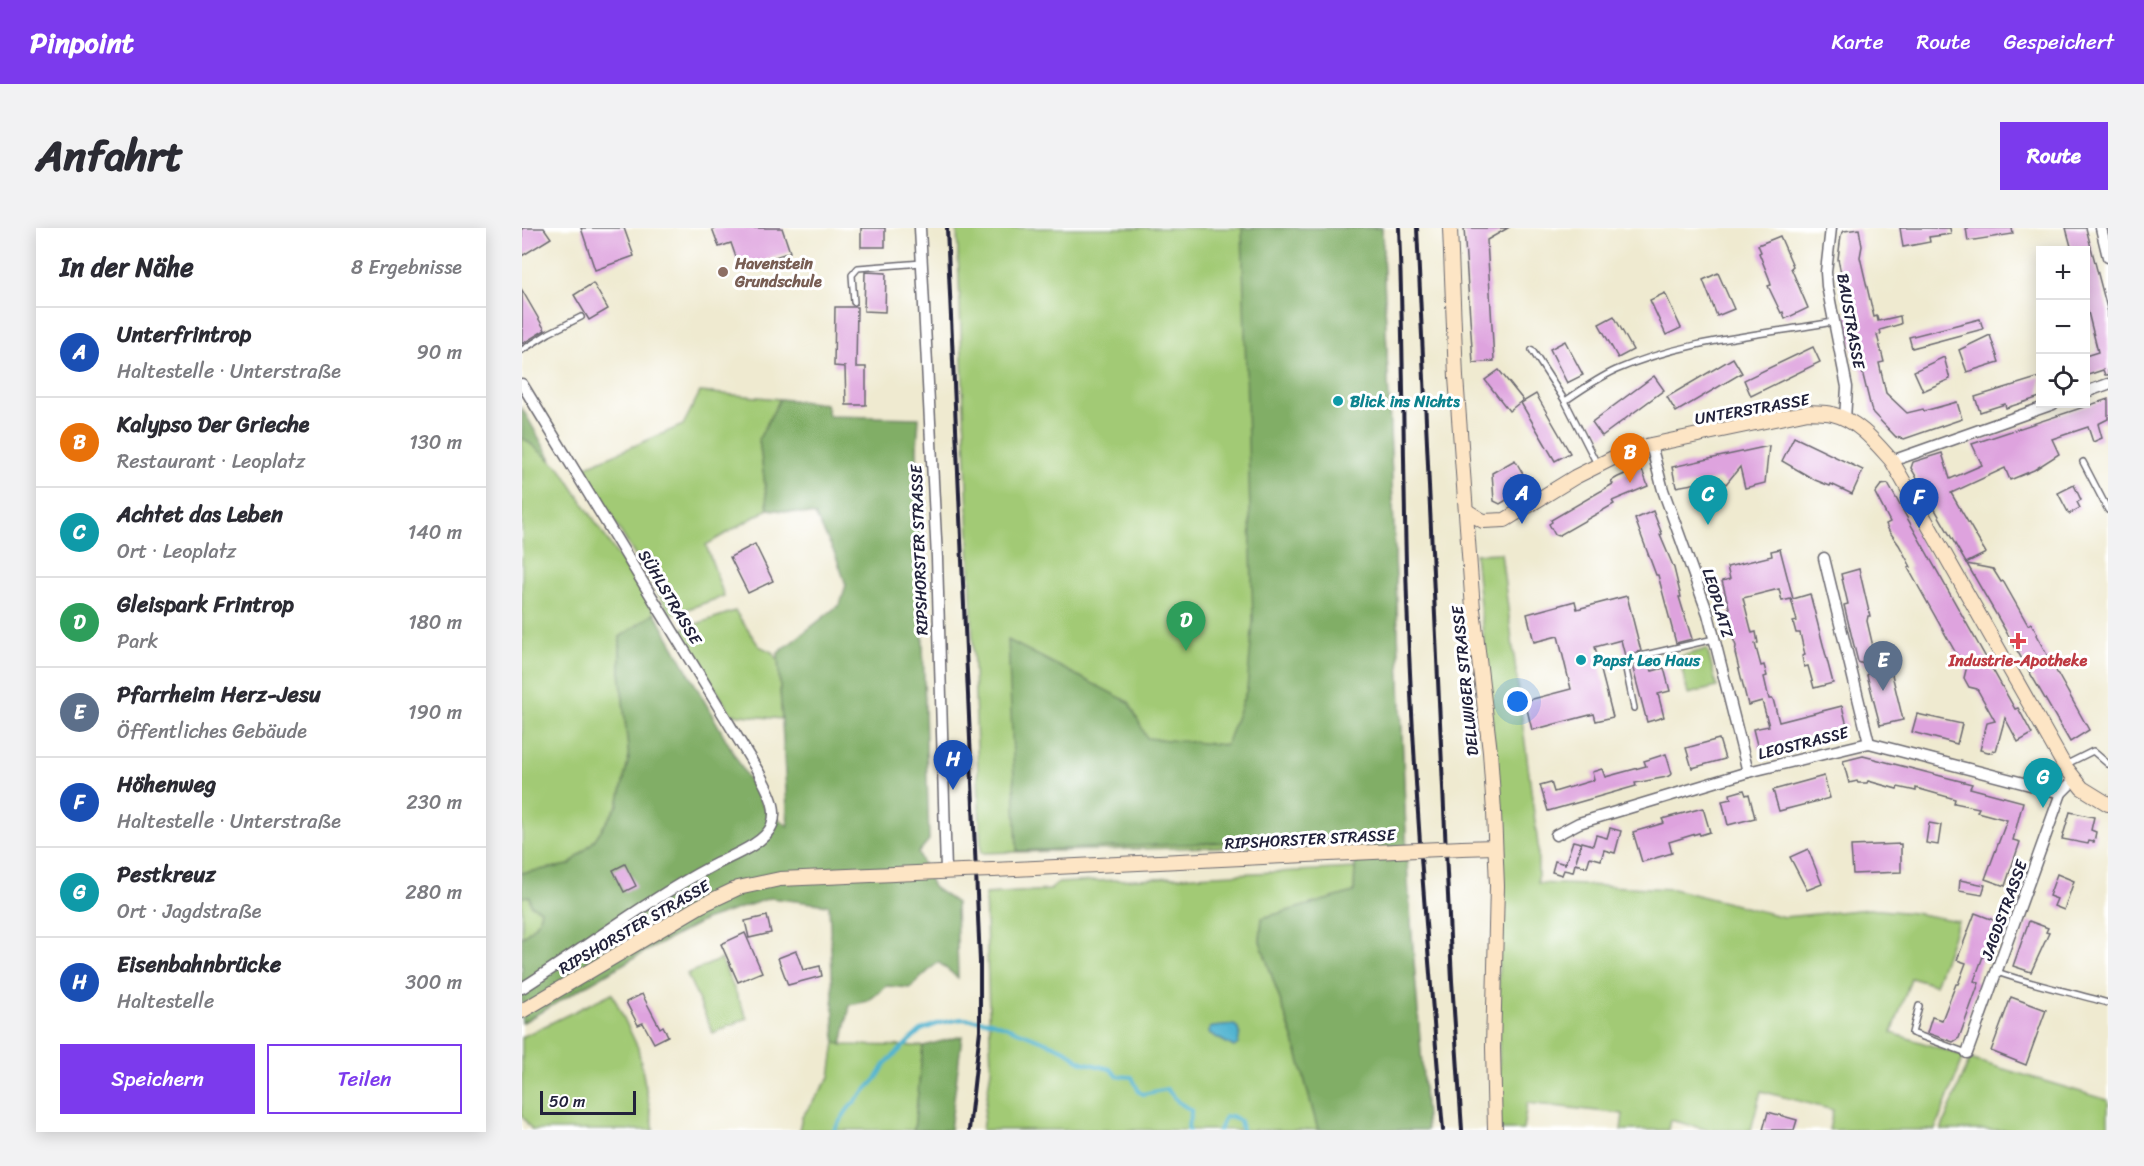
<!DOCTYPE html>
<html lang="de">
<meta charset="utf-8">
<style>
:root{--surface:#fff;--page:#f2f2f3;--text:#2b2b33;--muted:#7c7c81;--line:#e1e1e2;--accent:#7c3aed}
body{margin:0;font-family:Sriracha,sans-serif;background:var(--page);color:var(--text)}
.controls{position:absolute;right:18px;top:18px;display:grid;overflow:hidden;border-radius:0px;box-shadow:0 3px 15px #0003}
.controls button{width:54px;height:54px;display:grid;place-items:center;padding:0;border:0;border-bottom:2px solid var(--line);background:var(--surface);color:var(--text);font:30px sans-serif}
.scale{position:absolute;left:18px;bottom:15px;width:96px;box-sizing:border-box;padding-left:6px;border:3px solid #22223b;border-top:0;font-size:16px;line-height:21px;white-space:nowrap;color:#22223b;-webkit-text-stroke:4px #fff;paint-order:stroke}
.you{position:absolute;left:996px;top:474px;width:21px;height:21px;margin:-15px;border:4px solid #fff;border-radius:50%;background:#1a73e8;box-shadow:0 0 0 9px #1a73e833}
.badge{display:grid;place-items:center;width:39px;height:39px;border-radius:50%;background:var(--accent);color:#fff;font-size:20px;font-weight:700}
.pin{position:absolute;translate:-50% -50px;filter:drop-shadow(0 2px 3px #0008)}
.pin::after{content:'';position:absolute;top:32px;width:21px;height:18px;background:inherit;clip-path:polygon(0 0,100% 0,50% 100%)}
.list{margin:0;padding:0;list-style:none}
h2{display:flex;justify-content:space-between;align-items:center;height:78px;margin:0;padding:0 24px;font-size:26px}
h2 small{font-size:20px;font-weight:400;color:var(--muted)}
.list li{display:grid;grid-template-columns:39px 1fr auto;gap:18px;align-items:center;box-sizing:border-box;height:90px;padding:0 24px;border-top:2px solid var(--line)}
.list b{display:block;font-size:22px;white-space:nowrap}
.list p{margin:0;font-size:20px;white-space:nowrap;color:var(--muted)}
.list em{font-size:20px;font-style:normal;color:var(--muted)}
.actions{display:flex;gap:12px;padding:18px 24px}
.actions a{flex:1;padding:14px 0;border:2px solid var(--accent);border-radius:0px;text-align:center;font-size:21px;color:var(--accent)}
.actions .main{background:var(--accent);color:#fff}
.icon{flex:none;width:33px;height:33px;fill:none;stroke:currentColor;stroke-width:2;stroke-linecap:round;stroke-linejoin:round}
.map{position:relative;flex:none;width:1586px;height:902px;overflow:hidden;border-radius:0px}
header{display:flex;align-items:center;gap:36px;box-sizing:border-box;height:84px;padding:0 30px;background:var(--accent);color:#fff}
header strong{font-size:28px}
nav{display:flex;gap:33px;margin-inline-start:auto;font-size:21px}
.intro{display:flex;align-items:center;justify-content:space-between;box-sizing:border-box;height:144px;padding:0 36px}
h1{margin:0;font-size:42px}
.button{padding:15px 27px;border-radius:0px;background:var(--accent);color:#fff;font-size:21px;font-weight:700}
main{display:flex;gap:36px;padding:0 36px}
aside{flex:1;background:var(--surface);border-radius:0px;box-shadow:0 3px 15px #0003}
.map>svg:first-child{display:block}
.green{fill:#a2ca75;stroke:#627658;stroke-width:1.5}
.forest{fill:#81ae66;stroke:#526850;stroke-width:1.5}
.water{fill:#51b4d0;stroke:#3a6b86;stroke-width:1.5}
.lines{fill:none;stroke-linecap:round;stroke-linejoin:round}
.stream{stroke:#51b4d0;stroke-width:4}
.building{fill:#dea3de}
.lane-casing{stroke:#6a686f;stroke-width:8}
.street-casing{stroke:#6a686f;stroke-width:13}
.secondary-casing{stroke:#6a686f;stroke-width:16}
.lane{stroke:#fff;stroke-width:5}
.street{stroke:#fff;stroke-width:10}
.secondary{stroke:#fde5c5;stroke-width:14}
.rail{stroke:#22223b;stroke-width:4}
.secondary-bridge-casing{stroke:#6a686f;stroke-width:16;stroke-linecap:butt}
.secondary-bridge{stroke:#fde5c5;stroke-width:14}
.education-dot{fill:#8d6e63;stroke:#fff;stroke-width:2}
.culture-dot{fill:#0f9aa8;stroke:#fff;stroke-width:2}
.health-dot{fill:#e0444e;stroke:#fff;stroke-width:2}
.labels{text-anchor:middle;dominant-baseline:central;stroke-width:6;stroke-linejoin:round;paint-order:stroke}
.education-label{font-size:16px;font-weight:bold;fill:#785e54;stroke:#fff;text-anchor:start}
.street-label{font-size:16px;fill:#22223b;stroke:#fff}
.culture-label{font-size:16px;font-weight:bold;fill:#0d838f;stroke:#fff;text-anchor:start}
.health-label{font-size:16px;font-weight:bold;fill:#be3a42;stroke:#fff}
</style>
<header>
<strong>Pinpoint</strong>
<nav><a>Karte</a><a>Route</a><a>Gespeichert</a></nav>
</header>
<div class="intro"><h1>Anfahrt</h1><a class="button">Route</a></div>
<main>
<aside>
<h2>In der Nähe<small>8 Ergebnisse</small></h2>
<ul class="list">
<li><span class="badge" style="background:#1a4fb4">A</span><div><b>Unterfrintrop</b><p>Haltestelle · Unterstraße</p></div><em>90 m</em></li>
<li><span class="badge" style="background:#e8710a">B</span><div><b>Kalypso Der Grieche</b><p>Restaurant · Leoplatz</p></div><em>130 m</em></li>
<li><span class="badge" style="background:#0f9aa8">C</span><div><b>Achtet das Leben</b><p>Ort · Leoplatz</p></div><em>140 m</em></li>
<li><span class="badge" style="background:#2e9e5b">D</span><div><b>Gleispark Frintrop</b><p>Park</p></div><em>180 m</em></li>
<li><span class="badge" style="background:#5c6f8a">E</span><div><b>Pfarrheim Herz-Jesu</b><p>Öffentliches Gebäude</p></div><em>190 m</em></li>
<li><span class="badge" style="background:#1a4fb4">F</span><div><b>Höhenweg</b><p>Haltestelle · Unterstraße</p></div><em>230 m</em></li>
<li><span class="badge" style="background:#0f9aa8">G</span><div><b>Pestkreuz</b><p>Ort · Jagdstraße</p></div><em>280 m</em></li>
<li><span class="badge" style="background:#1a4fb4">H</span><div><b>Eisenbahnbrücke</b><p>Haltestelle</p></div><em>300 m</em></li>
</ul>
<div class="actions"><a class="main">Speichern</a><a>Teilen</a></div>
</aside>
<div class="map">
<svg width="1586" height="902" viewBox="0 0 1586 902">
<rect width="100%" height="100%" fill="#fff"/>
<filter id="ink" filterUnits="userSpaceOnUse"><feTurbulence type="fractalNoise" baseFrequency=".0167" numOctaves="2"/><feDisplacementMap in="SourceGraphic" scale="12" xChannelSelector="R" yChannelSelector="G"/><feConvolveMatrix kernelMatrix="1 2 1 2 8 2 1 2 1" color-interpolation-filters="sRGB"/></filter>
<filter id="wash" filterUnits="userSpaceOnUse"><feTurbulence type="fractalNoise" baseFrequency=".008" numOctaves="4" result="noise"/><feDisplacementMap in="SourceGraphic" scale="24" xChannelSelector="R" yChannelSelector="G"/><feGaussianBlur stdDeviation="1.35" result="paint"/><feColorMatrix in="noise" values="0 0 0 0 0 0 0 0 0 0 0 0 0 0 0 0 0 1.4 0 .05"/><feComposite in="paint" operator="in"/></filter>
<g filter="url(#wash)">
<rect width="100%" height="100%" fill="#efead0"/>
<g class="green">
<path d="M435 0H860L884 614 459 625Z"/>
<path d="M178 164 258 171 237 211 246 281 184 317 202 368 149 387 60 240 161 197Z"/>
<path d="M0 209 39 241 133 385 98 409V443L107 530 96 577 71 614 47 637 0 645Z"/>
<path d="M979 325 1016 617V655L1151 661 1262 689 1347 681 1392 685 1436 693 1413 757 1389 750 1370 805 1442 828 1413 902H1307L1311 882 1239 863 1229 902H1187L1148 892 1146 902H1099L1101 886 1005 875 1001 902H977L976 557 953 326Z"/>
<path d="M213 383 237 418 250 424 256 433 260 491 209 486 157 402Z"/>
<path d="M1185 421 1195 459 1166 466 1157 429Z"/>
<path d="M833 640 832 664 740 690 738 713 773 816 796 902H460L469 841 463 666 528 662 535 655Z"/>
<path d="M7 668 19 682 16 694 0 710V669Z"/>
<path d="M199 731 225 790 191 805 165 746Z"/>
<path d="M90 765 116 820 132 902H10L0 888V809Z"/>
<path d="M313 814 320 817 401 818 392 902H277L280 889 308 849Z"/>
<path d="M1448 831 1586 872V902H1419Z"/>
</g>
<g class="forest">
<path d="M720 0H860L886 654 905 902H796L773 816 738 713 740 690 832 664 833 640 830 609 495 623 486 412 607 474 625 510 704 517 725 461 731 392Z"/>
<path d="M258 171 304 176 307 188 397 190 395 220 407 612 396 625 411 659 434 675 436 750 416 734 388 760 365 758 346 773 328 777 320 817 313 814 307 677 248 670 183 692 115 728 0 795V710L16 694 19 682 9 677 7 668 0 669V645L47 637 71 614 96 577 107 530 98 443V409L133 385 243 581 266 598 256 425 318 376 324 357 314 328 293 287 246 281 237 211Z"/>
<path d="M0 180 30 233 0 209Z"/>
<path d="M440 808 428 902H392L401 818Z"/>
</g>
<path class="water" d="M711 797 714 798 718 804 716 816 712 819 687 805 688 800 691 799Z"/>
<g class="lines">
<g class="stream">
<path d="M312 902 326 881 355 850 364 835 399 802 418 795 440 791 469 793 529 816 543 822 560 834 588 841 596 848 610 849 617 864 621 866 645 861 656 874 669 882C670 889 664 894 667 902"/>
<path d="M697 902 703 889 709 888 718 893 720 902"/>
</g>
</g>
<g id="blocks">
<g class="building">
<path d="M0 0H22L29 10 0 28Z"/>
<path d="M59 0H102L112 28 73 42Z"/>
<path d="M190 0H260L268 24 218 41 209 15 197 19Z"/>
<rect x="339" y="0" width="24" height="19"/>
<path d="M942 0H986L965 12 972 133 951 135Z"/>
<path d="M1378 0H1428L1429 6 1407 9 1408 14 1381 19Z"/>
<path d="M1444 0H1490L1491 6 1446 13Z"/>
<path d="M1544 0H1564L1586 84V147H1583L1581 142 1563 148V128L1576 124 1566 84H1563V22H1550Z"/>
<path d="M1337 1 1340 18 1338 29 1352 89 1355 88 1356 93 1378 88 1379 96 1358 102 1359 106 1355 107 1362 134 1357 135 1364 165 1385 185 1401 181 1402 183 1435 174 1440 191 1382 211 1374 209 1350 184 1339 139 1335 140 1322 86 1327 85 1316 31 1319 7 1322 3Z"/>
<path d="M1258 8 1271 38 1269 40 1286 80 1263 91 1261 84 1259 85 1246 58 1249 57 1247 50 1237 25 1239 24 1236 17Z"/>
<path d="M343 44 364 45 363 84 342 83Z"/>
<path d="M1196 45 1212 81 1195 88 1181 52Z"/>
<path d="M71 55 86 81 67 92 52 67Z"/>
<path d="M0 62 23 102 0 116Z"/>
<path d="M1143 65 1159 100 1144 107 1128 72Z"/>
<path d="M313 79H335L334 139H344V177H324L323 139 312 138Z"/>
<path d="M1092 88 1111 122 1096 130 1077 96Z"/>
<path d="M1458 91 1461 101 1390 120 1387 109Z"/>
<path d="M1468 107 1477 134 1445 144 1437 122Z"/>
<path d="M1043 113 1061 147 1045 155 1028 121Z"/>
<path d="M1291 119 1298 134 1229 168 1222 152Z"/>
<path d="M1422 129 1428 151 1401 163 1392 143Z"/>
<path d="M1211 130 1220 145 1154 184 1145 169Z"/>
<path d="M977 142 1001 172 987 183 963 152Z"/>
<path d="M1132 148 1142 162 1080 208 1070 194Z"/>
<path d="M1518 149V169L1484 180 1483 176 1458 184 1453 169Z"/>
<path d="M1014 166 1048 225 1033 233 999 175Z"/>
<path d="M1586 171V191L1576 196 1580 210 1571 214 1566 199 1530 211 1537 226 1512 242 1488 252 1483 240 1429 265 1464 325 1444 335 1389 240 1391 234 1420 225 1428 251 1460 237 1450 216Z"/>
<path d="M1272 209 1341 242 1330 266 1309 256 1308 258 1293 252 1260 233Z"/>
<path d="M1247 218 1243 255 1223 260 1218 239 1204 256 1198 251 1154 259 1150 239Z"/>
<path d="M993 232 1008 258 978 276 972 273 970 245Z"/>
<path d="M1119 239 1126 258 1090 273 1092 276 1036 308 1033 307 1027 296 1030 294 1029 292 1091 256 1089 253 1096 249Z"/>
<path d="M1366 256 1493 481 1496 480 1510 506 1496 514 1483 490 1474 523 1471 522 1470 525 1458 522 1465 495 1473 493 1455 461 1447 459 1442 450 1446 434 1440 436 1386 340 1389 339 1377 317 1367 303 1364 296 1368 294 1353 265 1359 257Z"/>
<path d="M1552 257 1559 272 1555 274 1558 280 1547 286 1536 265Z"/>
<path d="M1131 283 1140 306 1138 307 1152 340 1159 369H1157L1170 411 1154 415 1136 347H1134L1113 291Z"/>
<path d="M233 316 251 353 226 365 208 329Z"/>
<path d="M1258 321 1271 371 1288 366 1311 455 1292 460 1286 438 1282 439 1280 428 1283 427 1278 405H1274L1271 394 1275 393 1269 371 1260 373 1257 361 1221 370 1230 405 1234 404 1236 415 1233 416 1239 438 1242 437 1245 448 1242 449 1247 471H1251L1257 494 1320 478 1325 498 1236 521 1231 501 1247 498 1240 473 1226 477 1213 425 1214 418 1205 394 1207 393 1205 388 1209 387 1200 353 1208 351 1205 339 1250 328 1249 323Z"/>
<path d="M1445 336 1471 341 1479 354 1481 353 1506 397 1509 395 1515 406 1514 407 1567 502 1548 514Z"/>
<path d="M1337 341 1348 388H1346L1345 393 1356 440 1368 438 1381 492 1358 497 1345 447 1349 439 1336 434 1322 377 1326 376 1319 346Z"/>
<path d="M1105 368 1119 423 1103 428 1099 412 1073 419 1091 489 1074 493 1072 486 1010 502 1003 473 1049 461 1036 408 1012 414 1005 386 1053 373 1055 381Z"/>
<path d="M1122 432 1124 439 1128 438 1130 443 1142 440 1148 463 1136 466 1142 489 1125 494 1110 437Z"/>
<path d="M1395 486 1440 496 1435 516 1390 504Z"/>
<path d="M1197 511 1203 531 1170 540 1164 520Z"/>
<path d="M1144 526 1150 546 1145 549 1113 555 1114 558 1026 583 1018 557 1029 554 1032 564 1072 552 1070 544 1080 541 1083 549 1124 538 1122 533Z"/>
<path d="M1341 528 1450 556 1448 560 1501 574 1491 612 1498 614 1483 658 1463 651 1485 592 1455 584 1457 580 1432 575 1433 571 1394 560V563L1376 559 1375 561 1346 553 1345 555H1336L1335 553 1327 555 1321 533Z"/>
<path d="M1302 548 1308 570 1257 583 1251 562Z"/>
<path d="M1222 562 1224 567 1227 566 1233 590 1206 597 1200 573 1209 571 1208 566Z"/>
<path d="M1181 580 1188 604 1178 607 1177 605 1147 614 1150 625 1120 634 1111 604 1142 595 1140 591Z"/>
<path d="M1548 584 1572 589 1569 602 1574 604 1572 614 1567 613 1566 616 1540 611Z"/>
<path d="M1407 595 1419 597 1416 617 1404 615Z"/>
<path d="M1088 600 1099 603 1093 625 1082 622 1079 632 1068 629 1065 639 1053 636 1051 644 1042 642 1040 647 1030 644 1033 633 1043 636 1051 613 1059 615 1054 633 1060 614 1071 617 1074 607 1085 610Z"/>
<path d="M1379 616V644L1331 646 1329 618Z"/>
<path d="M1286 621 1300 656 1285 662 1268 629Z"/>
<path d="M103 636 114 658 102 664 91 642Z"/>
<path d="M1535 646 1552 653 1542 682 1532 678 1535 671 1527 668Z"/>
<path d="M1438 652 1463 657 1460 667 1437 663Z"/>
<path d="M1453 685 1474 693 1452 753 1457 755 1437 810 1431 814 1405 805 1410 789 1420 792 1434 756H1436L1444 735 1435 732Z"/>
<path d="M245 688 249 705 227 710 223 693Z"/>
<path d="M1507 693 1526 700 1524 704 1527 705 1509 744 1491 738Z"/>
<path d="M223 705 240 744 216 754 199 716Z"/>
<path d="M274 723 281 742 298 738 300 748 266 757 256 730Z"/>
<path d="M120 766 138 800 141 798 146 808 132 815 121 795 116 797 104 774Z"/>
<path d="M1489 769 1524 782 1504 837 1469 823Z"/>
<path d="M1246 884 1275 892 1272 902H1241Z"/>
</g>
</g>
</g>
<g filter="url(#ink)">
<use href="#blocks" fill-opacity="0" stroke="#6a686f" stroke-width="1.5"/>
<g class="lines">
<g class="lane-casing">
<g id="lane">
<path d="M332 74 330 47 336 40 400 35"/>
<path d="M0 122 27 105 59 89"/>
<path d="M1010 122 1043 173 1075 236"/>
<path d="M1043 173C1059 162 1076 150 1094 142 1162 112 1239 107 1311 94"/>
<path d="M1561 234 1586 282"/>
<path d="M1112 480 1104 441V434L1114 429 1192 411"/>
<path d="M1543 537 1571 523 1586 536"/>
<path d="M1475 744C1511 757 1549 764 1586 775"/>
<path d="M1397 778 1390 805 1445 825"/>
</g>
</g>
<g class="street-casing">
<g id="street">
<path d="M398 0 415 330 424 643"/>
<path d="M1309 0 1304 44 1305 58 1325 159 1323 191"/>
<path d="M1579 0 1586 29"/>
<path d="M0 156 237 545C245 561 257 579 250 597 243 616 207 629 190 638 124 673 63 720 0 760"/>
<path d="M1564 164 1586 156"/>
<path d="M1129 217 1141 262 1186 386 1226 544"/>
<path d="M1370 233 1531 176"/>
<path d="M1302 330 1347 515"/>
<path d="M1034 607 1057 595 1226 544 1347 515 1539 565"/>
<path d="M1445 825 1539 565 1552 552"/>
</g>
</g>
<g class="secondary-casing">
<g id="secondary">
<path d="M928 0 934 149 951 381 968 524 972 584 975 658 971 820 973 902"/>
<path d="M945 283 961 293 983 292 1053 249 1099 226 1114 220 1286 184C1294 185 1303 184 1310 186 1336 192 1354 215 1370 233L1542 537 1560 560 1586 576"/>
<path d="M940 620 973 619"/>
<path d="M471 642 720 630"/>
<path d="M0 783 178 678 216 660 258 651 440 643"/>
</g>
</g>
<use href="#lane" class="lane"/>
<use href="#street" class="street"/>
<use href="#secondary" class="secondary"/>
<g class="rail">
<path d="M425 0 458 733V802L447 902"/>
<path d="M877 0C882 124 881 248 885 372 891 549 906 726 921 902"/>
<path d="M895 0 930 753 940 902"/>
</g>
<g class="secondary-bridge-casing">
<g id="secondary-bridge">
<path d="M720 630 940 620"/>
<path d="M440 643 471 642"/>
</g>
</g>
<use href="#secondary-bridge" class="secondary-bridge"/>
</g>
</g>
<circle class="education-dot" cx="201" cy="44" r="6"/>
<g class="culture-dot">
<circle cx="816" cy="173" r="6"/>
<circle cx="1059" cy="432" r="6"/>
</g>
<path class="health-dot" d="M1493 404h6v6h6v6h-6v6h-6v-6h-6v-6h6z"/>
<g class="labels">
<g class="education-label">
<text x="213" y="35">Havenstein<tspan x="213" dy="18">Grundschule</tspan></text>
</g>
<g class="street-label">
<text transform="translate(1329 93) rotate(80)">BAUSTRASSE</text>
<text transform="translate(1230 181) rotate(-10)">UNTERSTRASSE</text>
<text transform="translate(397 322) rotate(-92)">RIPSHORSTER STRASSE</text>
<text transform="translate(148 369) rotate(59)">SÜHLSTRASSE</text>
<text transform="translate(1196 375) rotate(73)">LEOPLATZ</text>
<text transform="translate(943 453) rotate(-96)">DELLWIGER STRASSE</text>
<text transform="translate(1281 515) rotate(-14)">LEOSTRASSE</text>
<text transform="translate(788 611) rotate(-3)">RIPSHORSTER STRASSE</text>
<text transform="translate(1482 682) rotate(-70)">JAGDSTRASSE</text>
<text transform="translate(112 699) rotate(-30)">RIPSHORSTER STRASSE</text>
</g>
<g class="culture-label">
<text x="828" y="173">Blick ins Nichts</text>
<text x="1071" y="432">Papst Leo Haus</text>
</g>
<g class="health-label">
<text x="1496" y="432">Industrie-Apotheke</text>
</g>
</g>
</svg>
<div class="controls">
<button>+</button>
<button>−</button>
<button><svg class="icon" aria-label="locate" viewBox="0 0 24 24"><circle cx="12" cy="12" r="6"/><path d="M12 2v4M12 18v4M2 12h4M18 12h4"/></svg></button>
</div>
<div class="scale">50 m</div>
<div class="you"></div>
<div class="pin badge" style="left:1000px;top:296px;background:#1a4fb4">A</div>
<div class="pin badge" style="left:1108px;top:255px;background:#e8710a">B</div>
<div class="pin badge" style="left:1186px;top:297px;background:#0f9aa8">C</div>
<div class="pin badge" style="left:664px;top:423px;background:#2e9e5b">D</div>
<div class="pin badge" style="left:1361px;top:463px;background:#5c6f8a">E</div>
<div class="pin badge" style="left:1397px;top:300px;background:#1a4fb4">F</div>
<div class="pin badge" style="left:1521px;top:580px;background:#0f9aa8">G</div>
<div class="pin badge" style="left:431px;top:562px;background:#1a4fb4">H</div>
</div>
</main>
